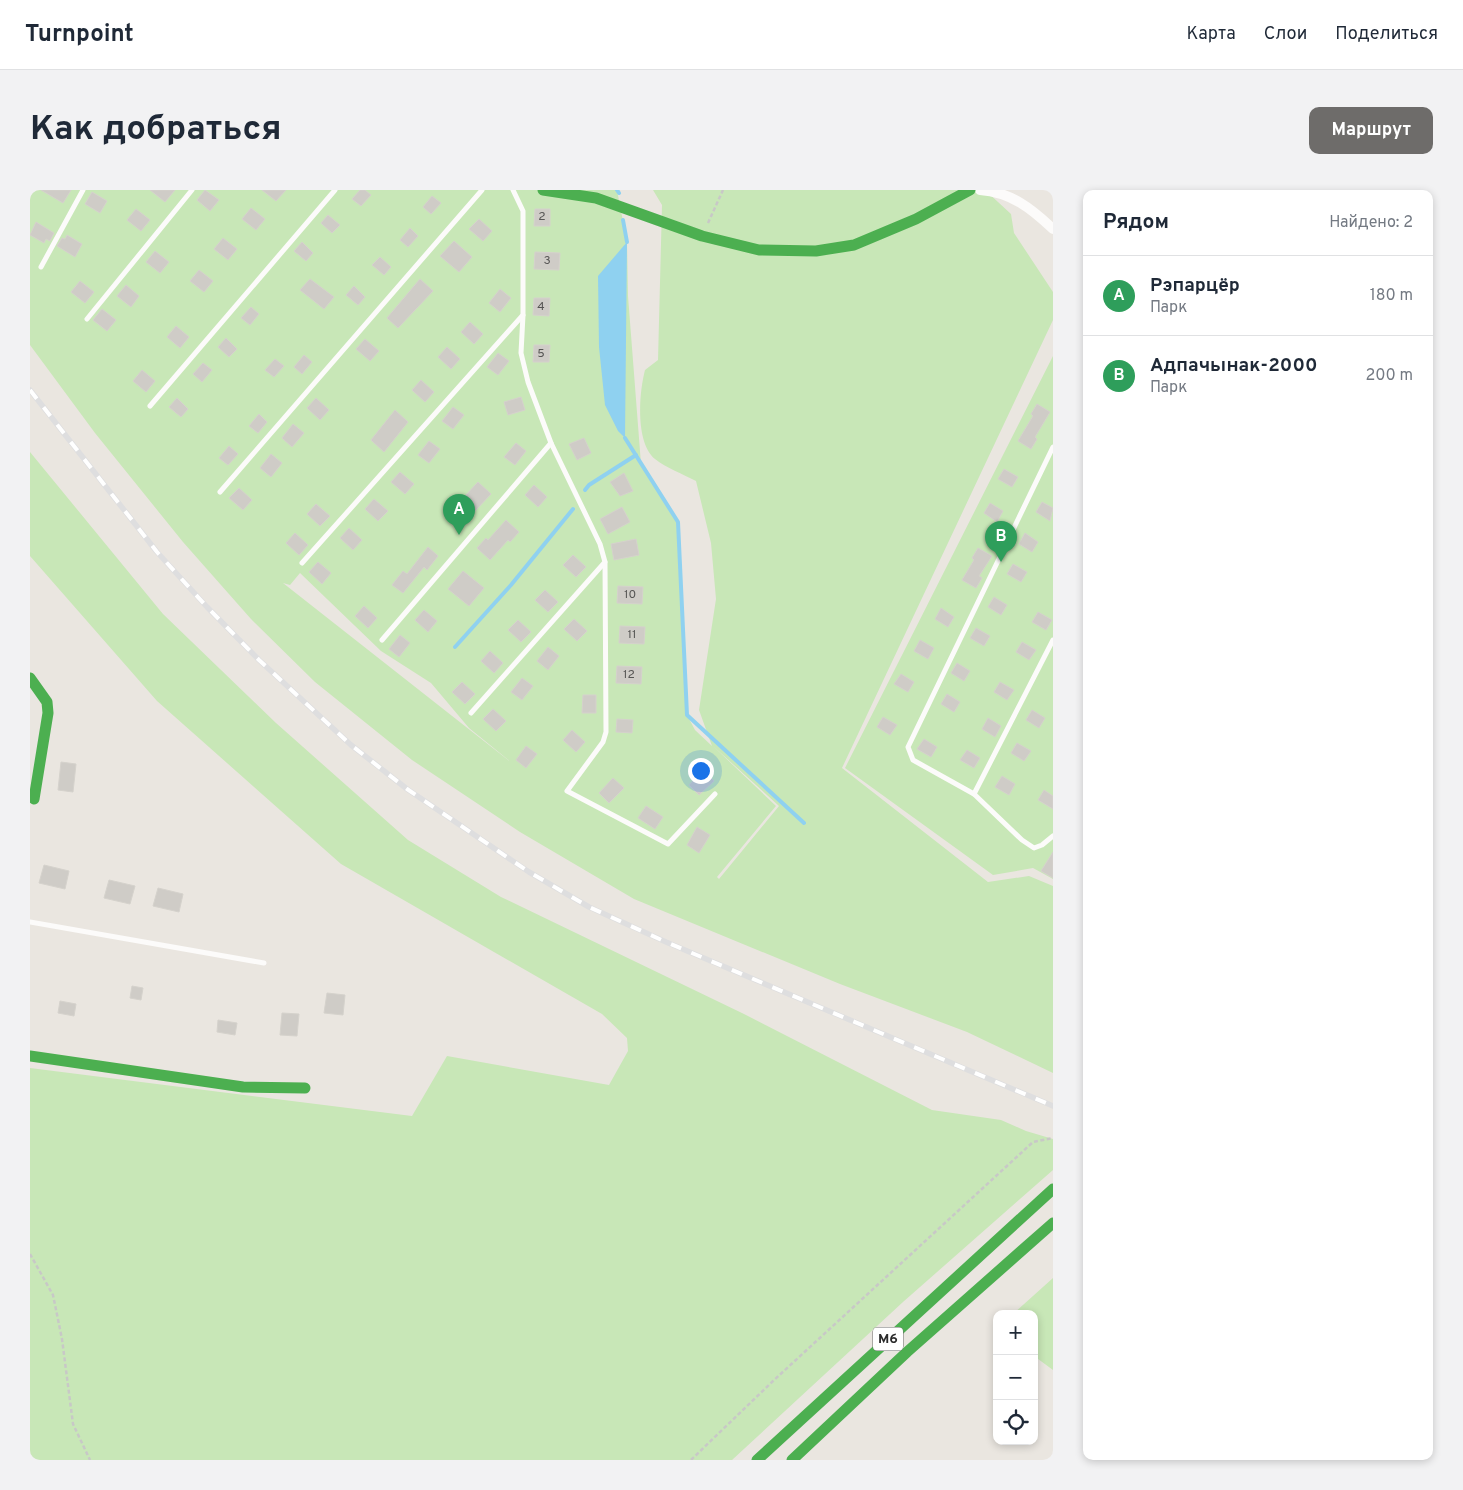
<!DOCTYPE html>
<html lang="ru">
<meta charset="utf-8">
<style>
:root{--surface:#fff;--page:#f2f2f3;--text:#1f2937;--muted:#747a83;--line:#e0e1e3;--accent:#6e6c6a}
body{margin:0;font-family:Overpass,sans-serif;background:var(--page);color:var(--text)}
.controls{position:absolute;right:15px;bottom:15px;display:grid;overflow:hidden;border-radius:10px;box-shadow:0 2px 8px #0003}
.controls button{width:45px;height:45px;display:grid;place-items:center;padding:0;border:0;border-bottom:1px solid var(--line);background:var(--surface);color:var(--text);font:25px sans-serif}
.you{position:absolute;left:670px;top:580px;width:18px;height:18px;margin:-12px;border:4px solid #fff;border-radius:50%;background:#1a73e8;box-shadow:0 0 0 8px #1a73e833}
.badge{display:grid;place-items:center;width:32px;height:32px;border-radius:50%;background:var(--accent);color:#fff;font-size:16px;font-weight:700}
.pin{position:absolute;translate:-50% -41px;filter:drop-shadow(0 1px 2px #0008)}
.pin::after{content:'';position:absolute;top:26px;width:18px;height:15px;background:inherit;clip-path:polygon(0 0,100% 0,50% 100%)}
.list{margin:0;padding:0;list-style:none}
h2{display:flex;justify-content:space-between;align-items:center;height:65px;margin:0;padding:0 20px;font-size:21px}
h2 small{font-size:16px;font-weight:400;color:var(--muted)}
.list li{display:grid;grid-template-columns:32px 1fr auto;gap:15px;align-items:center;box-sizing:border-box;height:80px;padding:0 20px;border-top:1px solid var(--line)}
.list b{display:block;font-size:19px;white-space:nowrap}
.list p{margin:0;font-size:16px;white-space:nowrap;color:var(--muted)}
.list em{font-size:16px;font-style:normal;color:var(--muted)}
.icon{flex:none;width:28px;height:28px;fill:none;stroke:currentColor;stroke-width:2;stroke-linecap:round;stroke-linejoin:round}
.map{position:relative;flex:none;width:1023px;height:1270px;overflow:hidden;border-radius:10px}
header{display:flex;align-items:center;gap:30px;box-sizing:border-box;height:70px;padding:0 25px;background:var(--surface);border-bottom:1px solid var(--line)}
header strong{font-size:24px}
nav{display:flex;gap:28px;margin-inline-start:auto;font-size:18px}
.intro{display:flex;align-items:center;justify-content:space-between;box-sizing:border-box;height:120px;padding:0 30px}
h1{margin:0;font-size:35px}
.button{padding:12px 22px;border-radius:10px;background:var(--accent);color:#fff;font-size:18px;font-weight:700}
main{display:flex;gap:30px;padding:0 30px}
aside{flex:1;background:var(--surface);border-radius:10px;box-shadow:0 2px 8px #0003}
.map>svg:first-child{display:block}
.green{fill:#c8e7b7;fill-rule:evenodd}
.water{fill:#8fd1f0}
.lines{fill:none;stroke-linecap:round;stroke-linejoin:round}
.stream{stroke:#8fd1f0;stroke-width:4}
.building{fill:#cfccc7;stroke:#d5d2cc}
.path{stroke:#c8c8c7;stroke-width:2.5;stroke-dasharray:4 2.5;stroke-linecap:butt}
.lane{stroke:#fcfbfa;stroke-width:5}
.street{stroke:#fcfbfa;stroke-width:10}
.fast{stroke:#4caf50;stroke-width:11}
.rail-casing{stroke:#dededf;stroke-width:5.5}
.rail{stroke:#fff;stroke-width:4;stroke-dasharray:11;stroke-linecap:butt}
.labels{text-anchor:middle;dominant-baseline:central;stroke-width:4.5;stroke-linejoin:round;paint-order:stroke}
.number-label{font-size:12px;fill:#565554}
.shield{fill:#fff;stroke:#6b6b6b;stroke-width:1}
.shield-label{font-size:14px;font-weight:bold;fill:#2b2b2b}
</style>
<header>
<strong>Turnpoint</strong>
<nav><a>Карта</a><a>Слои</a><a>Поделиться</a></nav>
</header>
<div class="intro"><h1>Как добраться</h1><a class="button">Маршрут</a></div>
<main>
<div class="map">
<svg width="1023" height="1270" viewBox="0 0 1023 1270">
<rect width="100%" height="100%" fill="#eae6e0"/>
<g class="green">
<path d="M0 0H587L597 52 598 106 611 274 648 332 657 525 665 540 682 556 669 520 686 409 681 353 666 291C653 284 636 278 625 269 605 252 609 203 615 180L628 170 632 15 623 0H955L981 24 984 43 1023 102V130L812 578 958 692 999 686 1023 696V883L937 842 810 794 604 709 490 642 382 570 285 492 221 429 153 352 65 243 0 155ZM270 383 351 461 401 493 439 538 482 573 253 393 260 395ZM683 556 749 616 689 689 687 687 746 616Z"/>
<path d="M1023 166V689L1003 678 963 685 815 578Z"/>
<path d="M0 262 133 424 246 533 378 650 471 707 714 824 902 920 971 930 996 941 1023 949V980L873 1112 702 1270H0V878L382 926 417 866 579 895 598 861 597 848 572 824 311 674 127 511 0 366Z"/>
<path d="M1023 1088V1180L1004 1166V1124H983Z"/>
</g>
<path class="water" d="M597 52 595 248 588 241 575 215 569 157 568 86Z"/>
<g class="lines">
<g class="stream">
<path d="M587 0 589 3"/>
<path d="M593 30 597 52"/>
<path d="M595 248 648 332 657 525 774 633"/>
<path d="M555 300 559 295 606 265"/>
<path d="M425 457 481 395 543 319"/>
</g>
</g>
<g class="building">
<path d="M11 0H41L33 13Z"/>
<path d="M120 0H145L135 12Z"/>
<path d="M175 0 189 10 180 21 167 10Z"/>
<path d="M232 0H256L246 11Z"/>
<path d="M330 0H335L341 5 331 16 322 9Z"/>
<path d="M62 2 77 11 70 23 55 14Z"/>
<path d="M402 6 411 13 401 24 393 17Z"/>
<path d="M221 18 235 29 226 40 212 29Z"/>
<path d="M106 19 120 30 111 41 97 30Z"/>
<path d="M505 19H520V36H504Z"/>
<path d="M298 25 310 35 302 43 291 33Z"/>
<path d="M449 29 462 41 453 51 439 39Z"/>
<path d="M6 32 24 43 20 51 16 49 14 53 0 45Z"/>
<path d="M380 38 388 46 378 57 370 50Z"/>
<path d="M37 45 52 54 45 67 27 56 32 48 35 49Z"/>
<path d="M193 48 207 59 198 70 184 59Z"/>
<path d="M424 51 442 67 429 82 410 66Z"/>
<path d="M272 52 283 63 276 71 264 61Z"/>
<path d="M125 61 139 72 130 83 116 72Z"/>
<path d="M505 62 530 63 529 80 504 79Z"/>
<path d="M350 67 361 77 354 85 342 75Z"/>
<path d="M169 80 183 91 174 102 160 91Z"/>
<path d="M280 89 304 107 294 119 270 100Z"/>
<path d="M390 89 403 101 368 138 357 128Z"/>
<path d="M50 91 64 102 55 113 41 102Z"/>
<path d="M96 95 109 106 101 117 87 106Z"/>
<path d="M324 96 335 107 328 115 316 105Z"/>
<path d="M470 99 481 108 470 122 459 113Z"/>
<path d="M504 108H520L519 126 503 125Z"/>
<path d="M221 117 229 124 220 135 211 128Z"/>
<path d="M72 119 86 130 77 141 63 130Z"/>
<path d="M440 132 453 144 444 154 431 142Z"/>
<path d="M146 136 159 147 150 158 137 147Z"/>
<path d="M196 148 207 159 199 167 188 157Z"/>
<path d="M335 149 349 161 340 171 326 159Z"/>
<path d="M504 155H520L519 172H503Z"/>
<path d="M417 157 430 169 421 179 408 167Z"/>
<path d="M468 163 479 171 468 185 457 177Z"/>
<path d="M274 165 282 172 272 184 264 177Z"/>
<path d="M245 169 254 176 244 187 235 180Z"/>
<path d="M173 173 182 180 172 192 163 184Z"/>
<path d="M112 180 125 191 116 202 103 191Z"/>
<path d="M391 190 404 202 395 212 382 200Z"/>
<path d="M491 207 495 220 478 225 474 212Z"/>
<path d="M147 208 158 219 151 227 139 217Z"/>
<path d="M286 208 299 220 290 230 277 218Z"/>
<path d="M1007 214 1020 222 1005 247 1007 249 1001 259 988 251 1003 226 1001 224Z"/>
<path d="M423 217 434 225 423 239 412 231Z"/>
<path d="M365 220 378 232 354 262 341 250Z"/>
<path d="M229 224 237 232 228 243 219 236Z"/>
<path d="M263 234 274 243 262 257 252 248Z"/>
<path d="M554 248 561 263 547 270 539 254Z"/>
<path d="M399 251 410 259 399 273 388 265Z"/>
<path d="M486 253 496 261 485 275 474 267Z"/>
<path d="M199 256 208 264 198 275 189 268Z"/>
<path d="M241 264 252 273 241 287 230 278Z"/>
<path d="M974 279 988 287 982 297 968 289Z"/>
<path d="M370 282 384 294 375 304 361 292Z"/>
<path d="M594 283 603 301 590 306 580 292Z"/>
<path d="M448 292 461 304 431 336 418 324Z"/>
<path d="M504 295 517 307 508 317 495 305Z"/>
<path d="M209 298 222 310 213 320 199 308Z"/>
<path d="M344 309 358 321 348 331 335 319Z"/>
<path d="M1012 312 1023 318 1020 331 1006 322Z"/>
<path d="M960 313 973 321 967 332 954 323Z"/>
<path d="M286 314 300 326 290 336 277 324Z"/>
<path d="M592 317 600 332 578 344 570 329Z"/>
<path d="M476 330 489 342 480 352 478 350 460 370 447 358 456 348 458 350Z"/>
<path d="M319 338 332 350 323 360 310 348Z"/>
<path d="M265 343 278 355 269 365 256 353Z"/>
<path d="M995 343 1008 352 1002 362 989 354Z"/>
<path d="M606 349 609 365 584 370 581 354Z"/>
<path d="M398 357 408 366 397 380 394 377 373 403 362 395 373 381 377 384Z"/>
<path d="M948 358 962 366 949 386 952 388 946 398 932 390 944 370 942 368Z"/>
<path d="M543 365 556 377 546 387 533 375Z"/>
<path d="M288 372 301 383 292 394 279 382Z"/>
<path d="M983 374 997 382 991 392 977 384Z"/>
<path d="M433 381 454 398 439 416 418 399Z"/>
<path d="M588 396 613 397 612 414 587 413Z"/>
<path d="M515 400 528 412 518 422 505 410Z"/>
<path d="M964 407 977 415 971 425 958 417Z"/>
<path d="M334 416 347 428 338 438 325 426Z"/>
<path d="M911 418 924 427 918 437 905 429Z"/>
<path d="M394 420 407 431 398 442 385 430Z"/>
<path d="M1008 422 1022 430 1016 440 1002 432Z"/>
<path d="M544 429 557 441 547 451 534 439Z"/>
<path d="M488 430 501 442 491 452 478 440Z"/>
<path d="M590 436 615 437 614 454 589 453Z"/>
<path d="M946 438 960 446 954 456 940 448Z"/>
<path d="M370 445 380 453 369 467 359 459Z"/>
<path d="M890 450 904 458 898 469 884 461Z"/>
<path d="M992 452 1006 460 999 470 986 462Z"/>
<path d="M518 457 529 466 518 480 507 471Z"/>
<path d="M460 461 473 473 464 483 451 471Z"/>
<path d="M927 473 940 481 934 491 921 483Z"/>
<path d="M587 476 612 477 611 494 586 493Z"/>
<path d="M871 484 884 492 878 502 864 494Z"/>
<path d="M492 488 503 496 492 510 481 502Z"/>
<path d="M432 492 445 504 435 514 422 502Z"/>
<path d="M970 492 984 500 977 510 964 502Z"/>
<path d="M917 504 930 512 924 522 911 514Z"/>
<path d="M553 505H566V523H552Z"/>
<path d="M463 519 476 531 466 541 453 529Z"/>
<path d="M1002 520 1015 528 1009 538 996 530Z"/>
<path d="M853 527 867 535 860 545 847 537Z"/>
<path d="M958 528 971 536 965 547 952 539Z"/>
<path d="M587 529 603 530 602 543 586 542Z"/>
<path d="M542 540 555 552 546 562 533 550Z"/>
<path d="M894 549 907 557 901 567 887 559Z"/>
<path d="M987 553 1001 561 994 571 981 563Z"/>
<path d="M496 556 507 564 496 578 486 570Z"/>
<path d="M937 560 950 568 944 578 930 570Z"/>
<path d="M31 572 46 574 43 602 28 600Z"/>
<path d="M673 580 684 591 669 605 659 595Z"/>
<path d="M972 586 985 594 979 605 965 597Z"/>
<path d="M583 588 594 598 579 613 569 603Z"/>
<path d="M1014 600 1023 606V619L1008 610Z"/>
<path d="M616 616 633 627 625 639 608 628Z"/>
<path d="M667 637 680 645 669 663 657 655Z"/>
<path d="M1023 662V688L1011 681Z"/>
<path d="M14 675 39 681 35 699 9 693Z"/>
<path d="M79 690 105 696 100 714 74 708Z"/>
<path d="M128 698 153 704 149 722 123 716Z"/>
<path d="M102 796 113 798 111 810 100 808Z"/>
<path d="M297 803 315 805 313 825 294 823Z"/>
<path d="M30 811 46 814 44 826 28 823Z"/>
<path d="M252 823 269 824 267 846 250 845Z"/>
<path d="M188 830 207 833 205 845 187 842Z"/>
</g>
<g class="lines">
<g class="path">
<path d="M678 33 693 0"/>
<path d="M0 1064 23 1105 32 1149 43 1234 60 1270"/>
<path d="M661 1270 743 1191 1003 952 1023 948"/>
</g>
<g class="lane">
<path d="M11 77 53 0"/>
<path d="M57 129 162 0"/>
<path d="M120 216 305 0"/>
<path d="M1023 257 878 557 883 570 944 604 992 650 1004 658 1012 655 1023 646"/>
<path d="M190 302 452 0"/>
<path d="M575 372 576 542 573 552 537 601 638 654 685 604"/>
<path d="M272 373 493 125V21L483 0"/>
<path d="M352 450 521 253 498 192 491 163 493 125"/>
<path d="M441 523 575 372 570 354 521 253"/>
<path d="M944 604 1023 450"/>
<path d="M0 732 234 773"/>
</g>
<path class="street" d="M950 0C981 2 1002 19 1023 39"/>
<g class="fast">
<path d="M513 0 566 8 672 46 729 60 786 61 824 55 886 29 940 0"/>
<path d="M0 488 17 512 18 523 4 609"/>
<path d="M0 866 213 897 275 898"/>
<path d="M727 1270 1023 999"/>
<path d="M762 1270 877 1162 1023 1033"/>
</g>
<g class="rail-casing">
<path id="rail" d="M0 200 127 362 177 417 229 470 321 555 377 599 499 682 559 717 636 752 1023 916"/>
</g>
<use href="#rail" class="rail"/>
</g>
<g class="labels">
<g class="number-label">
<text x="512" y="27">2</text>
<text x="517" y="71">3</text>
<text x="511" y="117">4</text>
<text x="511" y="164">5</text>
<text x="600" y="405">10</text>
<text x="602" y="445">11</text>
<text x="599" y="485">12</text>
</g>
<rect class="shield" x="843" y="1137.5" width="30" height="23" rx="4"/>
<g class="shield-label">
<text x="858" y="1149">М6</text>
</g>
</g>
</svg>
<div class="controls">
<button>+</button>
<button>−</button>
<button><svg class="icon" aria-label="locate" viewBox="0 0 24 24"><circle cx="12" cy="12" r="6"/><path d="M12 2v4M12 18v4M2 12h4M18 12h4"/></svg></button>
</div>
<div class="you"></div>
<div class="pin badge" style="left:429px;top:345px;background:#2e9e5b">A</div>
<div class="pin badge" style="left:971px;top:372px;background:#2e9e5b">B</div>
</div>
<aside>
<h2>Рядом<small>Найдено: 2</small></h2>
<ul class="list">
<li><span class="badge" style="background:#2e9e5b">A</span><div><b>Рэпарцёр</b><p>Парк</p></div><em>180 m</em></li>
<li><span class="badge" style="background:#2e9e5b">B</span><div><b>Адпачынак-2000</b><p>Парк</p></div><em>200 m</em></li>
</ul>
</aside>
</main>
